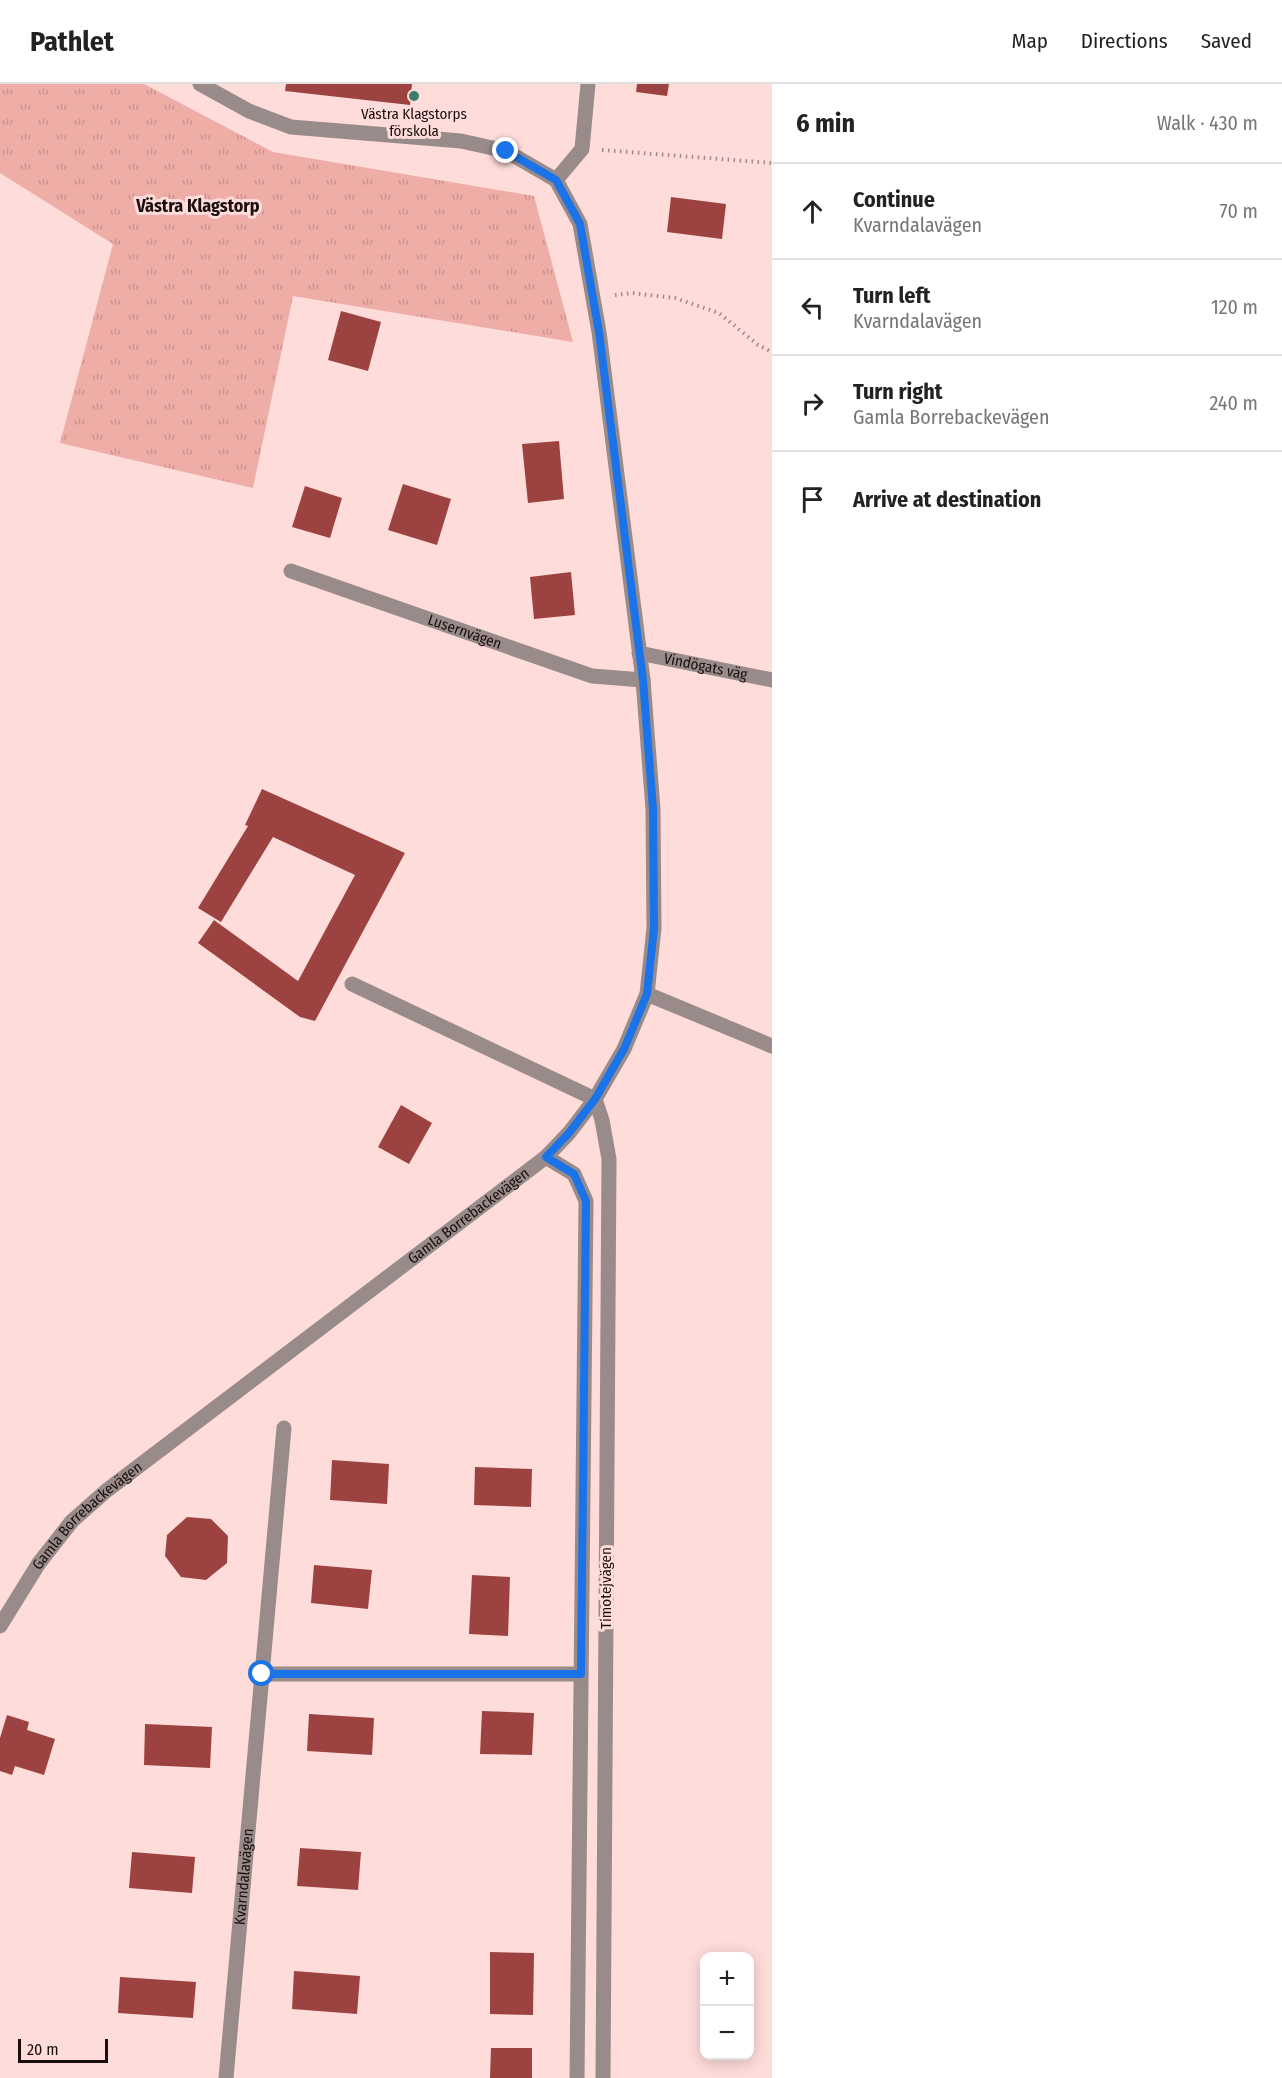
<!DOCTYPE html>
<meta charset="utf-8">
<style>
:root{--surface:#fff;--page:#f6f6f6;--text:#222;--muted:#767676;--line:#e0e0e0}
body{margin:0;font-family:"Fira Sans Condensed",sans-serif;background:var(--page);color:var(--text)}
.controls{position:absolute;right:18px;bottom:18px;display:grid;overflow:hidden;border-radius:12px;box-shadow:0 3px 15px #0003}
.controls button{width:54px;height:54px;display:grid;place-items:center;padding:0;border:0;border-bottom:2px solid var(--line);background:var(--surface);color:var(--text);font:30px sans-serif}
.scale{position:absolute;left:18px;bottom:15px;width:90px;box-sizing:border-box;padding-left:6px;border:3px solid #1a0f0e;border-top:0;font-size:16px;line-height:21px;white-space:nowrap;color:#1a0f0e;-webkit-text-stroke:4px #fedcda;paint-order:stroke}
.stop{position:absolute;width:18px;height:18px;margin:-14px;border:4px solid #1a73e8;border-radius:50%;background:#fff}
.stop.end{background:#1a73e8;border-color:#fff;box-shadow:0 2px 6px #0008}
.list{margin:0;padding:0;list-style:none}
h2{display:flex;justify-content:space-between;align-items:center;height:78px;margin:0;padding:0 24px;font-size:26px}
h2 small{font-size:20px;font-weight:400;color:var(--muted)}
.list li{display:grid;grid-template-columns:39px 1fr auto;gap:18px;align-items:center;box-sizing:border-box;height:96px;padding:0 24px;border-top:2px solid var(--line)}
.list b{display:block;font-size:22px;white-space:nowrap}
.list p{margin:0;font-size:20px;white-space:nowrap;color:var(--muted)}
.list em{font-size:20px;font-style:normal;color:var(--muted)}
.icon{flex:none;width:33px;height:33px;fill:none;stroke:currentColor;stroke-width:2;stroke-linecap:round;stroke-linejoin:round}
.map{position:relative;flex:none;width:772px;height:1994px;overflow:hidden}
header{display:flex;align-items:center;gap:36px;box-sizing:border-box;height:84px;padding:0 30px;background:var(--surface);border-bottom:2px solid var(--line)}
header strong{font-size:28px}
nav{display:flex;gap:33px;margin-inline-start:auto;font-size:21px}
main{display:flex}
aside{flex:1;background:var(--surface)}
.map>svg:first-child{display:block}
.grass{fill:url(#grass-tufts)}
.building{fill:#9c4342}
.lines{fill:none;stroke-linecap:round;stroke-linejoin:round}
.path{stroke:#a28988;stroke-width:4;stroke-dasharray:1.5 4.5;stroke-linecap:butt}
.minor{stroke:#998b8a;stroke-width:15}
.route{stroke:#1a73e8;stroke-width:8}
.poi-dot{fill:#3c7c6a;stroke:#fedcda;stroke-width:2}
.labels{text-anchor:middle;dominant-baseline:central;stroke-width:6;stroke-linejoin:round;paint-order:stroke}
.poi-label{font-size:15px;fill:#1a0f0e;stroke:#fedcda}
.street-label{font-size:15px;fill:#1a0f0e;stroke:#fedcda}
.quarter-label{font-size:18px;font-weight:bold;fill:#1a0f0e;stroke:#fedcda}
</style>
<header>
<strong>Pathlet</strong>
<nav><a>Map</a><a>Directions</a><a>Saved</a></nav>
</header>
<main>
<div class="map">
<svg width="772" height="1994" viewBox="0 0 772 1994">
<defs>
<pattern id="grass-tufts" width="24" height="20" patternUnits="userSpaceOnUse" patternTransform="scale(1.5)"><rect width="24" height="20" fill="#efada8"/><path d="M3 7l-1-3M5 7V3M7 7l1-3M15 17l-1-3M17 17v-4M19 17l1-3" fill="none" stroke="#cc948f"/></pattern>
</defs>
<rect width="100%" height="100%" fill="#fedcda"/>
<path class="grass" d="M0 0H144L273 68 534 112 573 258 293 212 253 404 60 359 113 160 0 89Z"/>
<g class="building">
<path d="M286 0H412L410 21 285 7Z"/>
<path d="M637 0H669L667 12 636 8Z"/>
<path d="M671 113 726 120 722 155 667 148Z"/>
<path d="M341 227 381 238 368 287 328 276Z"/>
<path d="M559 357 564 415 528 419 522 360Z"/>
<path d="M403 400 451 415 437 461 388 446Z"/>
<path d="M305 402 342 414 330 454 292 443Z"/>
<path d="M571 488 575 531 534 535 530 493Z"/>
<path d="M262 705 405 769 315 937 300 933 198 859 214 836 298 897 355 791 273 753 221 838 198 824 248 742 245 741Z"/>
<path d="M401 1021 432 1039 409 1080 378 1063Z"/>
<path d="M332 1376 389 1380 387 1420 330 1416Z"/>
<path d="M475 1383 532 1385 531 1423 474 1421Z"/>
<path d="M187 1433 211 1435 228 1452 227 1479 206 1496 181 1493 165 1472 167 1451Z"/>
<path d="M314 1481 372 1486 368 1525 311 1519Z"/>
<path d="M472 1491 510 1493 508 1552 469 1550Z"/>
<path d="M482 1627 534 1629 532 1671 480 1670Z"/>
<path d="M309 1630 374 1634 372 1671 307 1667Z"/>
<path d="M7 1631 29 1638 27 1646 55 1655 44 1691 15 1682 12 1691 0 1687V1654Z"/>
<path d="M145 1640 212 1643 210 1684 144 1681Z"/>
<path d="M300 1764 361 1768 358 1806 297 1802Z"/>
<path d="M132 1768 195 1773 192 1809 129 1804Z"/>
<path d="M490 1868 534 1869 533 1931 490 1930Z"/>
<path d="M294 1887 360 1892 357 1930 292 1925Z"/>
<path d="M120 1893 196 1898 193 1934 118 1929Z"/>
<path d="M491 1964H532V1994H490Z"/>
</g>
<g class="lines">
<g class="path">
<path d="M602 66 772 79"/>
<path d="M615 211 632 209 675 214 719 229 758 261 772 268"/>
</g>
<g class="minor">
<path d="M556 96 582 65 588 0"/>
<path id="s1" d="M291 487 592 592 643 596"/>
<path id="s2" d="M639 569 772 596"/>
<path d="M352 900 595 1015 602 1036 609 1075 603 1994"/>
<path d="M647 910 772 962"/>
<path d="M546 1073 574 1090 586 1117 577 1994"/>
<path id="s3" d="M0 1542 39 1479 72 1437 106 1407 546 1073 569 1049 595 1015 624 965 647 910 654 844 653 725 643 596 599 248 580 140 556 96 506 67 461 57 291 43 249 27 200 0"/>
<path d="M262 1590H581"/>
<path id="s4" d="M226 1994 284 1344"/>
</g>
</g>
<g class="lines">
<path class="route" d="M262 1590H581L586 1117 574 1090 546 1073 569 1049 595 1015 624 965 647 910 654 844 653 725 643 596 599 248 580 140 556 96 506 67"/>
</g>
<circle class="poi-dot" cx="414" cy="12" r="6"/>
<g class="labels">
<g class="poi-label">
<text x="414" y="30">Västra Klagstorps<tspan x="414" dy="17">förskola</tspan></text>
</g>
<g class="street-label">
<text stroke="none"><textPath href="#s1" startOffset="184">Lusernvägen</textPath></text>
<text stroke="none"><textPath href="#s2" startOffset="68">Vindögats väg</textPath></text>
<text stroke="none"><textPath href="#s3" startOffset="628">Gamla Borrebackevägen</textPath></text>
<text stroke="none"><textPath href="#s3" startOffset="142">Gamla Borrebackevägen</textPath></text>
<text transform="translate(606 1504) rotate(-90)">Timotejvägen</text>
<text stroke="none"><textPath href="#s4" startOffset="202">Kvarndalavägen</textPath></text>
</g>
<g class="quarter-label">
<text x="198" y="122">Västra Klagstorp</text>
</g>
</g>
</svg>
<div class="controls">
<button>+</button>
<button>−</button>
</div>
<div class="scale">20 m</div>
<div class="stop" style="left:262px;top:1590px"></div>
<div class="stop end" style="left:506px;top:67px"></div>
</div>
<aside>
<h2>6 min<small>Walk · 430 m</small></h2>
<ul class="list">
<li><svg class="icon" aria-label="ahead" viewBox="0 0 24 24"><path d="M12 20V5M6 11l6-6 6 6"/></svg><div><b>Continue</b><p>Kvarndalavägen</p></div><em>70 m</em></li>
<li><svg class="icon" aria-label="left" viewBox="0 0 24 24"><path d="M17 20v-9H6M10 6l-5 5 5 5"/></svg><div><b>Turn left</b><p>Kvarndalavägen</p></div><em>120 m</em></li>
<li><svg class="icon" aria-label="right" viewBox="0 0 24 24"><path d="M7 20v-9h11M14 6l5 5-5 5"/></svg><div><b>Turn right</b><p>Gamla Borrebackevägen</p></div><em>240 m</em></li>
<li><svg class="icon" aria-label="arrive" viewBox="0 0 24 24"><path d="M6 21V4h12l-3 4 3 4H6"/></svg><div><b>Arrive at destination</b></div></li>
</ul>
</aside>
</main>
